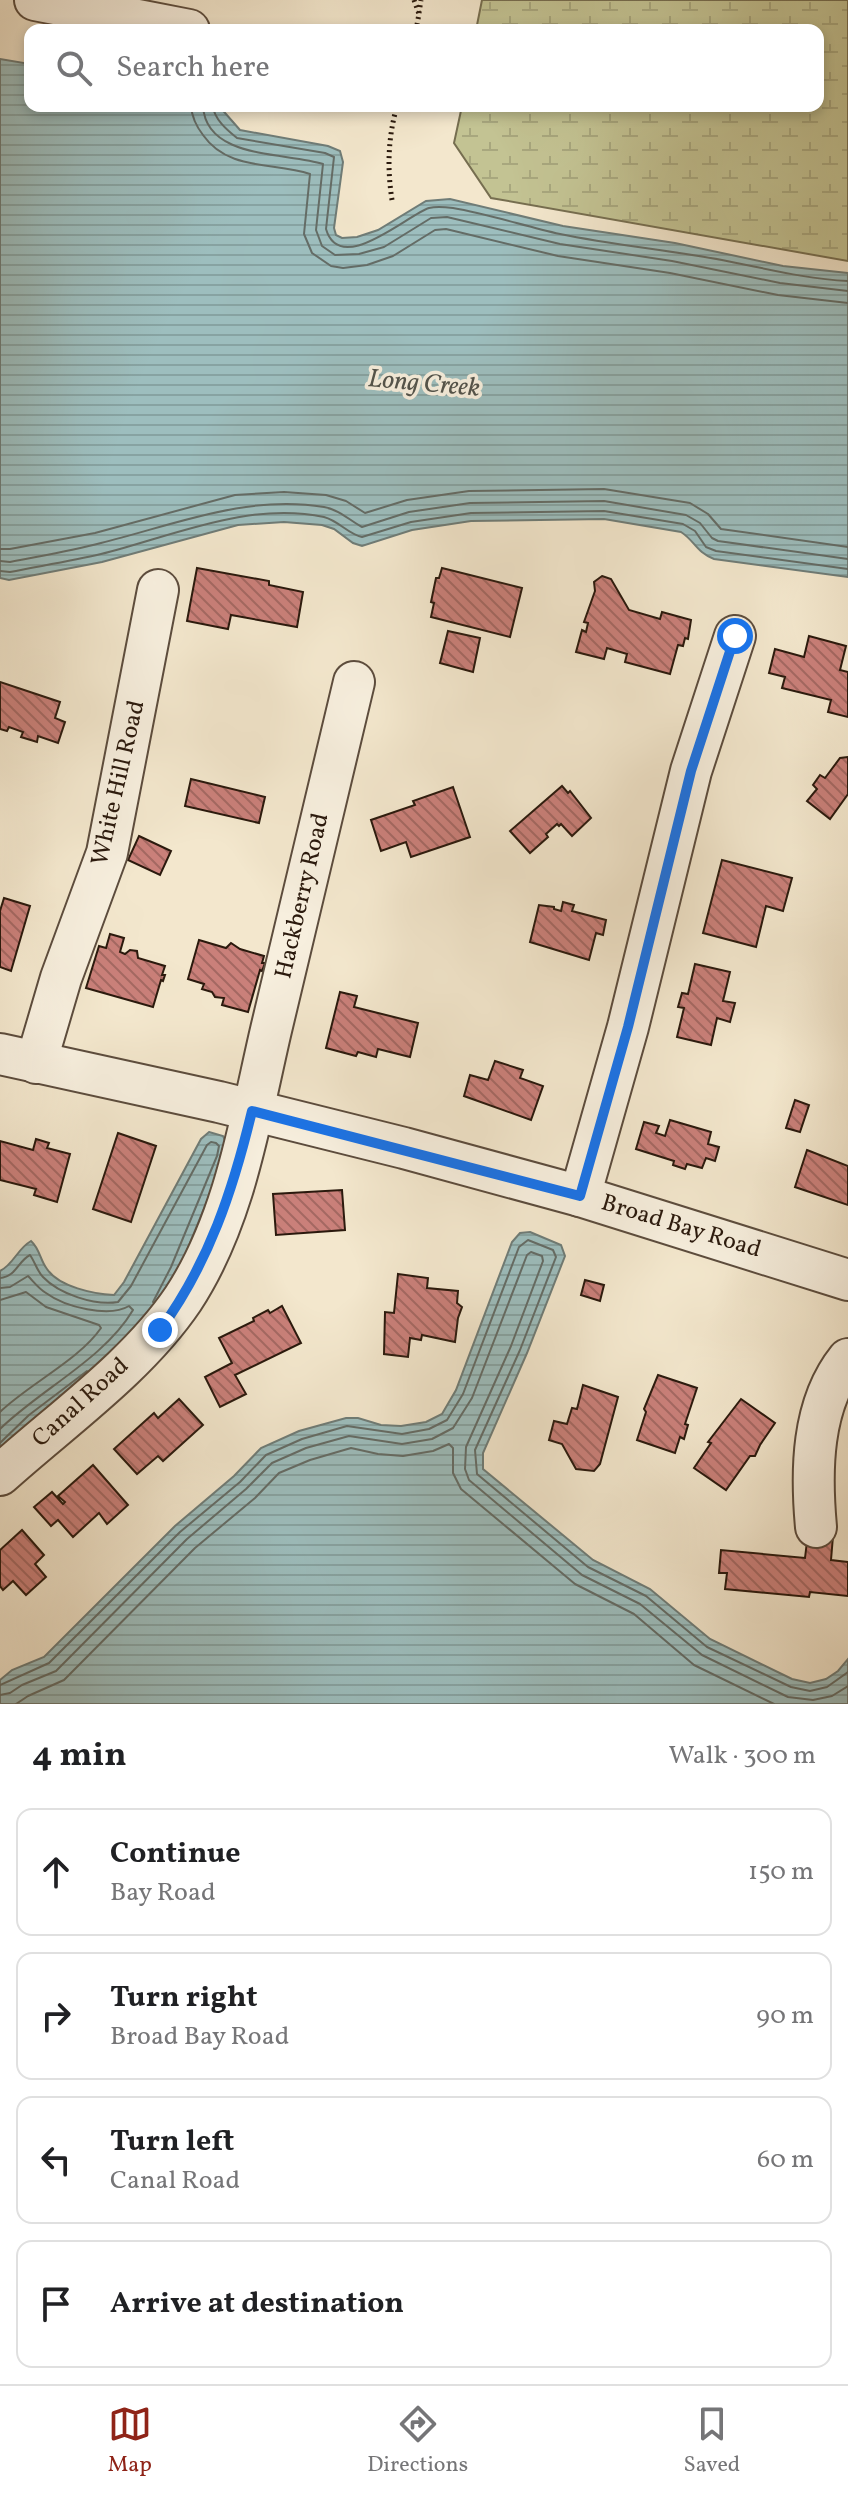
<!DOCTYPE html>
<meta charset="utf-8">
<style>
:root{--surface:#fff;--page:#f2f2f2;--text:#202124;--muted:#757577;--line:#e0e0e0;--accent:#8f2418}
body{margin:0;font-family:Vollkorn,serif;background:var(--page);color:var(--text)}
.stop{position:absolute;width:24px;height:24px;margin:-18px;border:6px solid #1a73e8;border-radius:50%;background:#fff}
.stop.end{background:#1a73e8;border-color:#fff;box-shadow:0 2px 8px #0008}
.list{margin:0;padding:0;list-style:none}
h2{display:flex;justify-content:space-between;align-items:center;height:104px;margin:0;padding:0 32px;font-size:34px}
h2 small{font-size:26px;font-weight:400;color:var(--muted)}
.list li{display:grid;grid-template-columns:52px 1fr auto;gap:24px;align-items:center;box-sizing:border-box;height:128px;margin:0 16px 16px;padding:0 16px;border:2px solid var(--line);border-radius:16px}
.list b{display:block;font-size:30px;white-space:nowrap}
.list p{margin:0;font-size:26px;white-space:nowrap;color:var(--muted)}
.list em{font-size:26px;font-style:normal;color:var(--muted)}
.icon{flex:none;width:44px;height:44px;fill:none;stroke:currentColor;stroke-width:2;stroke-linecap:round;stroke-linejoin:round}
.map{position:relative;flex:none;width:848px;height:1704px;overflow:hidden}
.search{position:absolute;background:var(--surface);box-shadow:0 4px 12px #0003;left:24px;right:24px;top:24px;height:88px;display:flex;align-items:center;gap:20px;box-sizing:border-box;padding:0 28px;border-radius:16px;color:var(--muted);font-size:30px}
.sheet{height:680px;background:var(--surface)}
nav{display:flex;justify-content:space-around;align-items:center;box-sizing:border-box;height:112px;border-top:2px solid var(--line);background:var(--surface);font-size:22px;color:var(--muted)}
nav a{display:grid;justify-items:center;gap:4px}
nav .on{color:var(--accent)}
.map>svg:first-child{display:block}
.wetland{fill:url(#wetland-marsh);stroke:#766e50;stroke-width:2}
.water{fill:url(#water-rules);stroke:#6f7c77;stroke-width:2}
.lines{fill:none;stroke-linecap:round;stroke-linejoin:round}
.shore{stroke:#646c66;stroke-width:2}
.building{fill:url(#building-back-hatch);stroke:#2a190d;stroke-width:2}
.minor-casing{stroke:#5c4c3d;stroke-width:44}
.path{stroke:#2a190d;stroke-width:5;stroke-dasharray:2 4;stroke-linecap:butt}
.minor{stroke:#f7efde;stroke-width:40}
.route{stroke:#1a73e8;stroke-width:10}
.labels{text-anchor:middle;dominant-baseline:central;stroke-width:7;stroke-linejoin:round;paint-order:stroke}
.street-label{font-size:24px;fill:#2a190d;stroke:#f7efde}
.water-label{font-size:26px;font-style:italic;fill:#52534b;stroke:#f7efde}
</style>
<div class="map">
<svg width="848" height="1704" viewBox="0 0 848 1704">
<defs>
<pattern id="wetland-marsh" width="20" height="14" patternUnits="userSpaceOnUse" patternTransform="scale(2)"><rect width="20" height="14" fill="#c3c393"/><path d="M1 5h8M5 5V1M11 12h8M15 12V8" fill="none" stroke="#a8a77e"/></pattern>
<pattern id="water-rules" width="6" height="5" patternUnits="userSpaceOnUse" patternTransform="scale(2)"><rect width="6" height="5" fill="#9dbebe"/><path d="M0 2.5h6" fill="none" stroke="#87a3a2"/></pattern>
<pattern id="building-back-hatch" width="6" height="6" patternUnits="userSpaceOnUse" patternTransform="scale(2)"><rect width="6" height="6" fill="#ca807a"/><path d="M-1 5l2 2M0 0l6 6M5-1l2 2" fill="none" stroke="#a46862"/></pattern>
</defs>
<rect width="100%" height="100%" fill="#f3e7cd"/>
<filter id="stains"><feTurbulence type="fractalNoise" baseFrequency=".0025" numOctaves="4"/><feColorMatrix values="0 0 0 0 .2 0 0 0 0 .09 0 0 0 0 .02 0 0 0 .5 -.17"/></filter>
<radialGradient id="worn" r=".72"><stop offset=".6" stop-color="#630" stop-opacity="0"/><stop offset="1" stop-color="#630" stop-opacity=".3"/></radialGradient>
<path class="wetland" d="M482 0H848V261L491 198 454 143 462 106H818V30H476Z"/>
<g class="water">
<path d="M0 59 30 64V106H219L240 130 328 146 340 151 343 162 334 228 336 235 342 238 357 237 378 230 426 201 450 199 563 226 675 243 783 266 848 273V577L714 559C696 552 695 541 681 532L604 519 471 521 412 530 362 546 353 543 334 529 322 525 284 522 238 525 102 562 9 580 0 578Z"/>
<path d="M209 1132 223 1136 227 1144 225 1157 179 1270 159 1308 0 1454V1271C14 1264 17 1249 31 1241 40 1249 40 1260 47 1269 59 1287 94 1294 114 1295L124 1282 201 1139Z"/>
<path d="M530 1232 561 1245 565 1256 527 1353 483 1453V1469L593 1560 650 1589 710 1639 792 1679 810 1683 826 1679 838 1671 848 1659V1704H0V1680L12 1670 44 1657 175 1526 234 1476 261 1448 299 1431 346 1418H358L381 1425 401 1426 426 1422 442 1414 456 1390 512 1242 520 1233Z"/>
</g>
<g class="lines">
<g class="shore">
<path d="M191 106C192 118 196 126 203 135 228 171 273 162 310 174L304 234 312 253 331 266 343 268 367 265 393 256 435 230 446 229 558 256 670 273 778 295 848 303"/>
<path d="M203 106C206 160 287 152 323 164L316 230 322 246 335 255 359 254 384 247 431 218 447 217 560 244 672 261 780 283 848 291"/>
<path d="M213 106C214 119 227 130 237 138L325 153 334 157 326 229C340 277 407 215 429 208 437 206 445 207 453 208 489 214 524 226 560 234 613 245 668 250 722 260 764 268 805 279 848 281"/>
<path d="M0 549H10L95 533 235 495 284 492 326 495 346 501 365 513 407 500 469 491 604 489 690 503 708 514 721 529 848 547"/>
<path d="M0 561 10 562C40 556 71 551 101 543 174 525 247 494 324 507 340 510 349 520 362 527L409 512 470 503 604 501 686 515 700 523 712 538 718 541 848 559"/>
<path d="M0 571 10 572C40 566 71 561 101 554 173 536 249 501 324 517 339 521 348 534 362 537L411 522 471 513 604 511 683 524 695 531 706 547 716 551 848 569"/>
<path d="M0 1278C16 1277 18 1261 30 1255 35 1262 37 1271 43 1277 59 1294 95 1306 118 1302L131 1286 207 1145 211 1142 216 1143 219 1146 217 1156 171 1267 153 1302"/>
<path d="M0 1288 10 1287 28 1276C33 1281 39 1289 46 1293 65 1307 109 1318 129 1306L133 1310C104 1359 41 1389 0 1429"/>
<path d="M0 1300 26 1292 46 1307 99 1325 101 1328C79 1360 29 1384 0 1412"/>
<path d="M0 1443 29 1415 87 1371"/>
<path d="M0 1685 49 1663 180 1532 240 1482 266 1455 302 1439 347 1426 402 1434 429 1429 447 1420 463 1394 519 1247 528 1240 553 1250 556 1257 520 1350 475 1450 477 1474 588 1567 646 1596 707 1647 791 1687 810 1691 827 1687 848 1672"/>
<path d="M0 1695 10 1693 22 1685 56 1671 187 1539 246 1489 272 1463 306 1448 349 1436 402 1444 432 1439 453 1428 472 1398 527 1255 531 1252 542 1256 543 1261 511 1346 466 1447 465 1469 469 1480 582 1575 640 1604 702 1655 788 1697 813 1700 832 1696 848 1686"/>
<path d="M16 1704 28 1696 64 1680 195 1548 255 1498 279 1473 310 1460 351 1448 378 1454 403 1456 433 1451 449 1444 453 1448V1473L461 1489 575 1584 634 1614 694 1665 774 1704"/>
</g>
</g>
<g class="building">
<path d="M197 568 269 581V585L303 592 297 627 231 615 228 629 187 621Z"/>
<path d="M442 568 522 588 510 637 431 617 434 603 431 602 436 578H439Z"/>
<path d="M602 576 611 579 629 610 660 619 662 612 691 620 688 639 685 638 683 646 678 645 670 674 625 662 627 654 607 648 604 659 576 652 582 630 586 632 588 623 584 622 595 591 594 582Z"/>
<path d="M448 631 480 638 473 672 440 663Z"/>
<path d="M809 636 846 646 840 670 848 672V717L828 712 831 700 782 688 785 677 769 673 775 649 804 657Z"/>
<path d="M0 682 60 702 55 718 65 722 58 743 38 736 37 742 21 737 23 732 9 727 7 731 0 729Z"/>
<path d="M848 757V794L830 819 807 801 817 789 813 785 820 775 825 778 840 758Z"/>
<path d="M191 779 265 797 259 823 185 806Z"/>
<path d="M562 786 568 793 570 791 591 818 572 836 561 824 559 826 557 824 546 834 548 837 530 853 510 831Z"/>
<path d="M453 787 470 837 411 857 406 842 381 851 371 820 415 805 413 801Z"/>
<path d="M139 836 171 851 160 875 128 860Z"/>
<path d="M722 860 792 878 783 911 766 906 756 947 703 933Z"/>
<path d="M4 898 30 906 11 971 0 967V911Z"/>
<path d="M563 902 574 905 572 911 606 920 603 935 596 933 589 960 530 942 539 905 554 907V909L561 911Z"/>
<path d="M110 934 124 938 120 952 125 954 130 950 137 951 138 958 165 966 162 975H165L163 981 161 980 153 1007 86 988 99 946 106 948Z"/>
<path d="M199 940 226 948 231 943 240 949 264 956 262 963H265L262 971 260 970 248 1012 222 1005 224 998 215 997 212 992 202 989 204 984 188 979Z"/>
<path d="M695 964 730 972 723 1001 735 1003 730 1022 717 1018 711 1045 677 1037 684 1008 678 1007 682 993 688 994Z"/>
<path d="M340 992 357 996 354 1007 418 1023 410 1057 378 1049 376 1057 358 1052 356 1056 326 1048Z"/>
<path d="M495 1061 523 1070 520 1078 543 1086 531 1120 464 1096 470 1075 488 1080Z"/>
<path d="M795 1100 809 1105 800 1132 786 1128Z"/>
<path d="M670 1120 711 1132 708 1144 719 1147 715 1161 706 1158 702 1168 687 1164 685 1169 673 1165 674 1161 636 1149 644 1122 659 1126 656 1133 665 1136Z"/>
<path d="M118 1133 156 1146 131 1222 93 1209Z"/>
<path d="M36 1139 49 1143 47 1148 70 1154 57 1202 34 1195 36 1189 0 1180V1141L33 1150Z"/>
<path d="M807 1150 848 1166V1205L795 1187Z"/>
<path d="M342 1190 345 1230 276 1235 273 1194Z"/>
<path d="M398 1274 428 1278 427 1288 458 1291 457 1303 462 1307 458 1318 455 1342 422 1335 421 1340 410 1338 408 1357 384 1354 385 1312 394 1313Z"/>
<path d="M585 1280 604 1285 600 1301 581 1295Z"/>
<path d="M282 1306 301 1343 235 1375 246 1394 220 1407 205 1377 232 1363 219 1338 254 1321 253 1318 268 1310 270 1313Z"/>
<path d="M658 1375 697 1388 685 1424 688 1425 684 1439 680 1437 675 1453 637 1440 646 1412 644 1409Z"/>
<path d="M583 1385 618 1397 600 1464 594 1471 576 1469 562 1444 549 1440 554 1421 567 1424 572 1408 577 1409Z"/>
<path d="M179 1399 203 1425 163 1461 158 1456 137 1474 114 1449 154 1413 158 1418Z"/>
<path d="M741 1399 775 1423 760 1445 755 1456H750L726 1490 694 1468 711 1443 708 1442Z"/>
<path d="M93 1465 128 1505 107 1524 99 1513 73 1537 58 1520 51 1526 34 1507 52 1492 63 1504 65 1502 58 1496Z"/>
<path d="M22 1530 44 1555 35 1564 46 1577 26 1595 13 1581 3 1590 0 1586V1550Z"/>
<path d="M808 1533 833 1536 831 1560 848 1562V1596L810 1592 809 1597 725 1589 727 1573H719L721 1550 805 1558Z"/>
</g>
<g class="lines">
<g class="minor-casing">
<g id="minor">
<path d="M35 0 189 30"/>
<path d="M0 1054 219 1102 404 1148 580 1196 848 1280"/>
<path d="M36 1063 61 978 107 853 158 590"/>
<path d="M580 1196 628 1027 691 771 735 636"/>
<path d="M0 1475C61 1420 137 1367 183 1299 235 1220 250 1120 271 1030 299 914 326 798 354 682"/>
<path d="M816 1527C811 1472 811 1405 848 1359"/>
</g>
</g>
<g class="path">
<path d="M414 0 419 14 416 30"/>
<path d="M419 13 421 0"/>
<path d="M392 200C387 168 388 137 397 106"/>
</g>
<use href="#minor" class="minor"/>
</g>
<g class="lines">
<path class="route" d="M160 1330C209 1263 233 1190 252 1111L580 1196 628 1027 691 771 735 636"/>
</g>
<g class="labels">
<g class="street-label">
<text transform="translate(119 783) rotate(-77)">White Hill Road</text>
<text transform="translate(303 896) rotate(-77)">Hackberry Road</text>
<text transform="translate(681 1227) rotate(17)">Broad Bay Road</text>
<text transform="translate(81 1403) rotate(-42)">Canal Road</text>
</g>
<g class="water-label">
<text transform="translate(424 384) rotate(5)">Long Creek</text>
</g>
</g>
<rect width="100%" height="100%" filter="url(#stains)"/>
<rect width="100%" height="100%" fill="url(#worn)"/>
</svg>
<div class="stop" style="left:735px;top:636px"></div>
<div class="stop end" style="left:160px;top:1330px"></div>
<div class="search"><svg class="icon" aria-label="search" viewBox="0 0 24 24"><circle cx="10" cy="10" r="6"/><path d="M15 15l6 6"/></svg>Search here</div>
</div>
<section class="sheet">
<h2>4 min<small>Walk · 300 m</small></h2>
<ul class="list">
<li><svg class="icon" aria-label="ahead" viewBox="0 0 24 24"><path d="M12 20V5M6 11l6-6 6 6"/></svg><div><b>Continue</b><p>Bay Road</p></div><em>150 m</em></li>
<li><svg class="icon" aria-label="right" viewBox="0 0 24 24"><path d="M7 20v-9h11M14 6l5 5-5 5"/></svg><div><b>Turn right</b><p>Broad Bay Road</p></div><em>90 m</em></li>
<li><svg class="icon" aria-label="left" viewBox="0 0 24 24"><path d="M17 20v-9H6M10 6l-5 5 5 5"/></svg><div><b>Turn left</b><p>Canal Road</p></div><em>60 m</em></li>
<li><svg class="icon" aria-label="arrive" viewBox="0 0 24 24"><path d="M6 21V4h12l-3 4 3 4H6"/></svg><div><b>Arrive at destination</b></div></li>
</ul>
</section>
<nav>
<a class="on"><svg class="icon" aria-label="map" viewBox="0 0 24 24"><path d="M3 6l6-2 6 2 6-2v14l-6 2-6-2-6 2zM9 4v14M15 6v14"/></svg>Map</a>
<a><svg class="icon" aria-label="directions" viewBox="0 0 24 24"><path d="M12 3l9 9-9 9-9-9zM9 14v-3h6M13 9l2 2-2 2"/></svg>Directions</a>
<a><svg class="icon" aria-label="saved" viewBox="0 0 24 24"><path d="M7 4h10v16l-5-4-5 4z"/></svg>Saved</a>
</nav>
